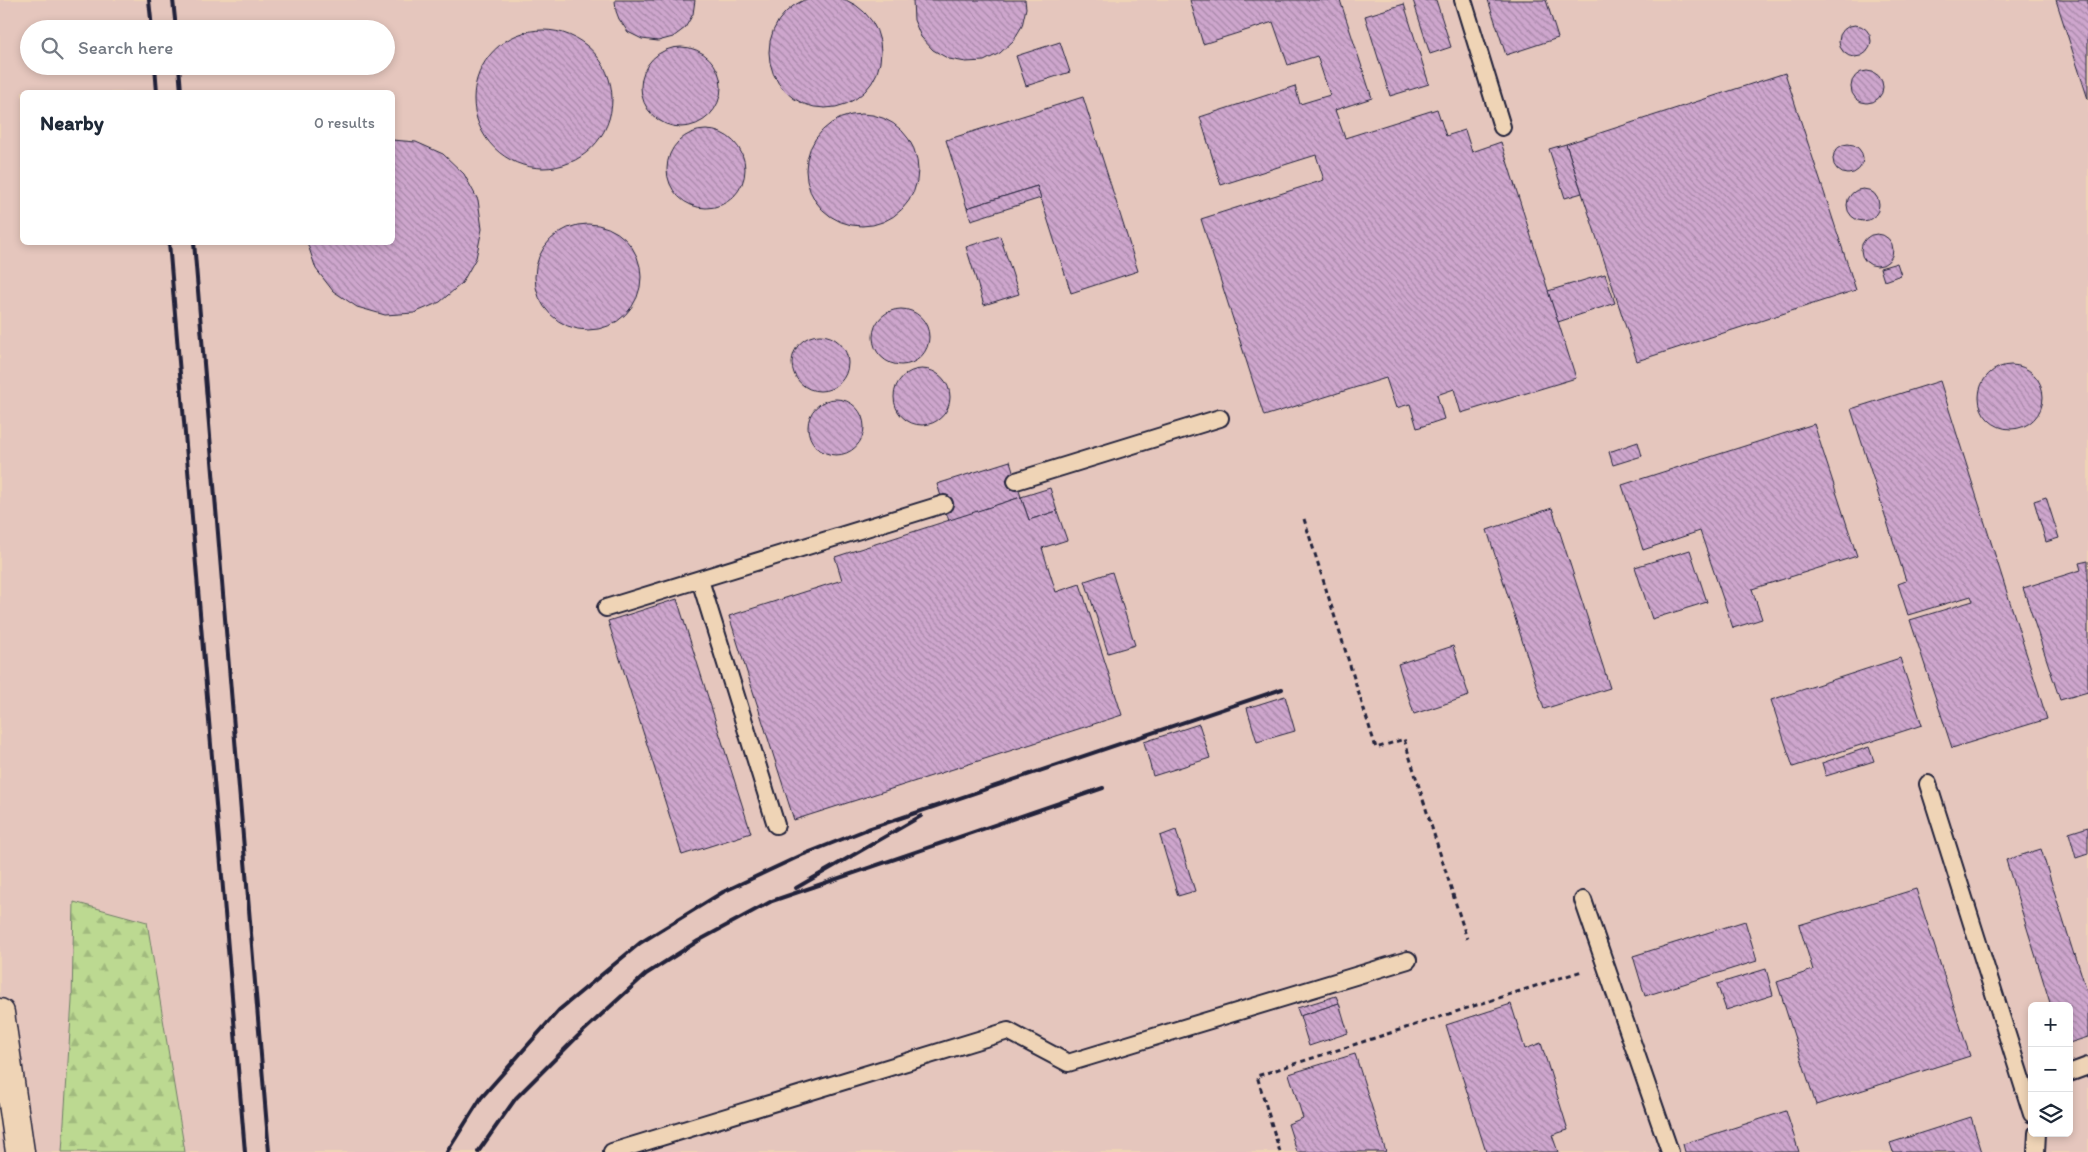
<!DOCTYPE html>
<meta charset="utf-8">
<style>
:root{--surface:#fff;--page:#f6f6f7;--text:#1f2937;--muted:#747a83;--line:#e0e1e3}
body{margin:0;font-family:Itim,sans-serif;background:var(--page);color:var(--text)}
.controls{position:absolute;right:15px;bottom:15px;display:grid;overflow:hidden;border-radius:8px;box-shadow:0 2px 8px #0003}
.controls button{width:45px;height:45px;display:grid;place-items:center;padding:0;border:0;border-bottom:1px solid var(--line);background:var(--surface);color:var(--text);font:25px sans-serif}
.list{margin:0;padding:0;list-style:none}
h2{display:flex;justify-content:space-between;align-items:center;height:65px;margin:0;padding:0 20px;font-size:21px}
h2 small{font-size:16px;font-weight:400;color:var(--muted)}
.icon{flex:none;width:28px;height:28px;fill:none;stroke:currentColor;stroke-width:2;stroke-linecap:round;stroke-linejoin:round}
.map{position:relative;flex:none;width:2088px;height:1152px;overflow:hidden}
.search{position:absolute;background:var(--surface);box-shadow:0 2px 8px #0003;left:20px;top:20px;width:375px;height:55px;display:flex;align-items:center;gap:12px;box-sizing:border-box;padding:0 18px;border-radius:28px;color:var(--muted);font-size:19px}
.panel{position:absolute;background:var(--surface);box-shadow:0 2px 8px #0003;left:20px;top:90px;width:375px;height:155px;border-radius:8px}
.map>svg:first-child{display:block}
.built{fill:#e5c6bd;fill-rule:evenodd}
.forest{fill:url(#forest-firs);stroke:#6f7e66}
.building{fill:url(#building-back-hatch);stroke:#22223b}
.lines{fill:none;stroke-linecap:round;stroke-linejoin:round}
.lane-casing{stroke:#22223b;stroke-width:20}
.secondary-casing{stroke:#22223b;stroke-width:31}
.path{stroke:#22223b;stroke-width:3;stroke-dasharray:5 4;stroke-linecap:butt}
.lane{stroke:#efd4b6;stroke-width:16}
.secondary{stroke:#efd4b6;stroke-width:28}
.rail{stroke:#22223b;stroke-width:4}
</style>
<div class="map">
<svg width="2088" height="1152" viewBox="0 0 2088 1152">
<defs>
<pattern id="forest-firs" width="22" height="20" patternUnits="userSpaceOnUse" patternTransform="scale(1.25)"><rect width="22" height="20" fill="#bcd991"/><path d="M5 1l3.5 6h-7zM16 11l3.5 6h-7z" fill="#a1ba7e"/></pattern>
<pattern id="building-back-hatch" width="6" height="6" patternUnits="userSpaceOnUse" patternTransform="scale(1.25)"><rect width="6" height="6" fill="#cea6cd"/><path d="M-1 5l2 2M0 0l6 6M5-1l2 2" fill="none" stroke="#a787a8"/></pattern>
</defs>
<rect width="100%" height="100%" fill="#efd4b6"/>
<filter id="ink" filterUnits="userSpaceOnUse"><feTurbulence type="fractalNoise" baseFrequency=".02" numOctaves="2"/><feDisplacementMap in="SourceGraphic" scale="10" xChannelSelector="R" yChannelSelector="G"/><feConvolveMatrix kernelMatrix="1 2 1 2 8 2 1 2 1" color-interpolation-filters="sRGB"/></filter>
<g filter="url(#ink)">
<path class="built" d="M0 0H2088V1152H0ZM29 29H386V66H29ZM22 92H392V242H22ZM2032 1006H2069V1133H2032Z"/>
<path class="forest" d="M74 902 147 922 185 1152H62L72 1001Z"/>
<g class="building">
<circle cx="825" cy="52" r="56"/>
<path d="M615 0H695L693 14 685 28 673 37 658 41 642 39 628 32 619 19 616 11Z"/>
<path d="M913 0H1025L1026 8 1022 26 1013 41 1000 53 984 61 966 62 949 59 933 50 921 37 914 20Z"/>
<path d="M1190 0H1340L1372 98 1335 110 1345 138 1437 109 1446 136 1465 130 1472 152 1501 142 1576 378 1461 413 1454 389 1437 395 1444 419 1417 428 1410 404 1396 408 1386 378 1264 416 1201 219 1324 180 1316 155 1221 185 1200 117 1295 86 1300 104 1330 95 1317 56 1288 65 1273 22 1203 44Z"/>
<path d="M1413 0H1436L1451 47 1430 54Z"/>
<path d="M1488 0H1546L1558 38 1506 55Z"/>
<path d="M2056 0H2088V99Z"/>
<path d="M1404 4 1429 84 1390 96 1365 16Z"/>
<circle cx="1855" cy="41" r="16"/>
<circle cx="543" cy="99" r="69"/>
<path d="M1060 42 1070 72 1026 86 1016 56Z"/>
<circle cx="681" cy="87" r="40"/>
<circle cx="1867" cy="87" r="16"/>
<path d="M1785 73 1856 290 1637 361 1566 144Z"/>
<path d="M1083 97 1138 271 1071 293 1037 186 967 208 946 140Z"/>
<circle cx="862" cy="170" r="56"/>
<circle cx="706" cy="169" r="39"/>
<path d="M392 140 416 142 443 154 464 174 478 200 482 229 476 258 462 283 440 302 414 313 385 315 357 307 333 291 316 269 307 242H392Z"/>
<circle cx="1848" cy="159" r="15"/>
<path d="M1566 144 1582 193 1565 198 1549 149Z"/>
<path d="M1037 186 1041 198 971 220 967 208Z"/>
<circle cx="1863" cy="205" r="16"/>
<circle cx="588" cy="277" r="53"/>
<circle cx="1877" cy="250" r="16"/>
<path d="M1000 236 1019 294 984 305 966 247Z"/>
<path d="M1897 263 1901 275 1884 281 1880 268Z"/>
<path d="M1605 274 1615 303 1558 322 1548 291Z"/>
<circle cx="901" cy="337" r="28"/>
<circle cx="820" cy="363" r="28"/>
<circle cx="2011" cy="397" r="32"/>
<circle cx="922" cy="397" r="28"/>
<path d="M1940 381 2047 719 1952 748 1910 620 1973 601 1971 596 1908 615 1898 584 1906 581 1851 409Z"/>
<circle cx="836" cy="427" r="28"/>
<path d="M1814 424 1857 556 1752 589 1762 619 1733 628 1700 531 1643 550 1622 485Z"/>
<path d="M1638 442 1642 456 1613 465 1609 452Z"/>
<path d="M1010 461 1021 497 949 521 937 484Z"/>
<path d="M1050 488 1057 511 1029 520 1021 497Z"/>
<path d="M1021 497 1029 520 1057 511 1067 540 1042 548 1056 592 1080 584 1122 715 794 820 729 616 842 580 835 557Z"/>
<path d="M2046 497 2059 538 2046 542 2034 501Z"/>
<path d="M1552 508 1610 688 1544 709 1487 530Z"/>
<path d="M1690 550 1707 602 1652 619 1635 567Z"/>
<path d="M2088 561V692L2060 700 2023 588 2081 570 2079 563Z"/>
<path d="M1112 572 1135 645 1108 653 1085 581Z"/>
<path d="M677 599 751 833 682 855 608 621Z"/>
<path d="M1453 646 1469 696 1414 714 1398 664Z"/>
<path d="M1900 658 1922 725 1793 767 1771 700Z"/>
<path d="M1285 696 1295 731 1257 742 1247 708Z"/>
<path d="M1199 724 1210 758 1153 776 1144 742Z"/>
<path d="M1869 747 1874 761 1826 776 1822 763Z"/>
<path d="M2088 827V854L2076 858 2069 833Z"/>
<path d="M1176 830 1195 891 1178 896 1160 836Z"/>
<path d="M2041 849 2074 955 2075 954 2088 995V1037L2069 1043V1006H2051L2006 860Z"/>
<path d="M1916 889 1970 1056 1816 1105 1777 982 1813 970 1799 925Z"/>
<path d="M1745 921 1757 961 1645 996 1633 956Z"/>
<path d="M1766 969 1773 995 1726 1010 1717 984Z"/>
<path d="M1336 996 1339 1003 1300 1016 1297 1008Z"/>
<path d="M1339 1003 1348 1033 1309 1046 1300 1016Z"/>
<path d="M1511 1004 1525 1049 1541 1043 1568 1130 1552 1135 1558 1152H1486L1446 1025Z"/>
<path d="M1355 1054 1386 1152H1297L1288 1124 1303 1118 1289 1074Z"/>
<path d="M1786 1111 1799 1152H1685L1683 1144Z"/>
<path d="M1971 1117 1982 1152H1893L1890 1143Z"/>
</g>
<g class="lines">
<g class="lane-casing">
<g id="lane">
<path d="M1463 0 1502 127"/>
<path d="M1016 481 1220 418"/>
<path d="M700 580 776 825"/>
<path d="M606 608 944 504"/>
<path d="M1928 784 2032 1114"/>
<path d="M1583 900 1670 1152"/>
<path d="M2069 1073 2088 1066"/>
<path d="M612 1152 1008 1031 1068 1063 1408 960"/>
<path d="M2036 1152 2037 1133"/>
</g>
</g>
<g class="secondary-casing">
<path id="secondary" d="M0 1013 20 1152"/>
</g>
<g class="path">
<path d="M1304 519 1376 748 1404 739 1467 939"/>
<path d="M1280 1152 1257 1076 1582 971"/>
</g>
<use href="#lane" class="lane"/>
<use href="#secondary" class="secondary"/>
<g class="rail">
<path d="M149 0 152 29"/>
<path d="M173 0 176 29"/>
<path d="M155 66 157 92"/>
<path d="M179 66 181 92"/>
<path d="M169 242 245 1152"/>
<path d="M194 242 269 1152"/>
<path d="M796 888 921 816"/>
<path d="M447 1152 481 1098 559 1010 640 943 723 892 802 855 868 829 1282 689"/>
<path d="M478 1152 516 1098 578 1036 646 974 698 941 772 901 1103 788"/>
</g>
</g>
</g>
</svg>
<div class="controls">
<button>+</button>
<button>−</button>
<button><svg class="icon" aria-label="layers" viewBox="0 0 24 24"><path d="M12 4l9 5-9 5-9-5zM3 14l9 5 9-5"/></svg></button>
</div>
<div class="search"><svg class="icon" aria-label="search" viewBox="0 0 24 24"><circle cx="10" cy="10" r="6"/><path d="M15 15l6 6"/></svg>Search here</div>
<section class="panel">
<h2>Nearby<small>0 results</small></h2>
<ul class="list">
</ul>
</section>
</div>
